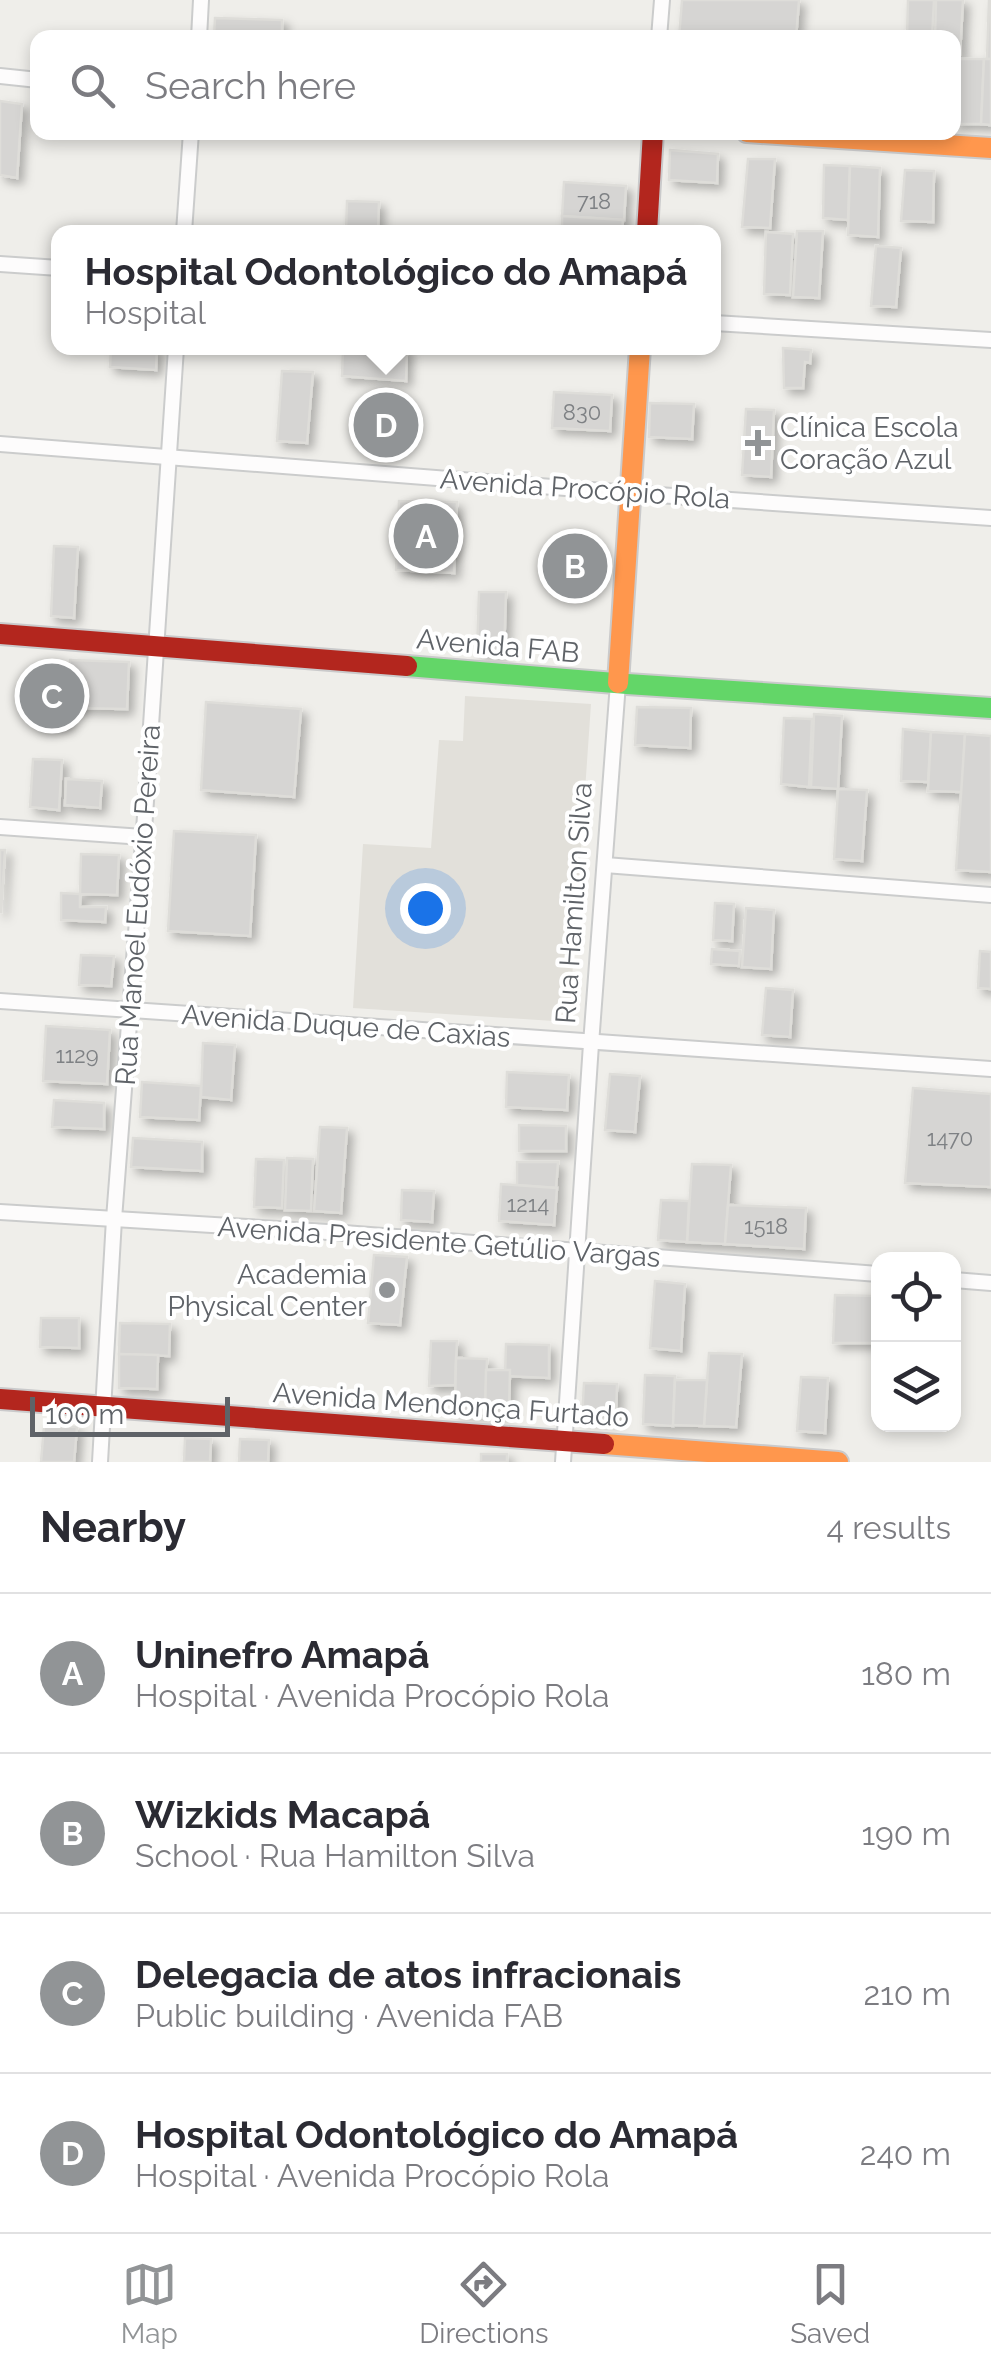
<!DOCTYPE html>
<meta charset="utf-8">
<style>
:root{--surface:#fff;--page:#f2f2f3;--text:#2b2b33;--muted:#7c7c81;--line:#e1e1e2;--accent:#919496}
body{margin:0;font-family:Raleway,sans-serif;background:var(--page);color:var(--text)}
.controls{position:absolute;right:30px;bottom:30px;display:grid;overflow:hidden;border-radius:20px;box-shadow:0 5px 15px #0003}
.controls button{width:90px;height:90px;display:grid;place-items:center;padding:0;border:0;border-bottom:2px solid var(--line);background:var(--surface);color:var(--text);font:50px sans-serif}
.scale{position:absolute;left:30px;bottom:25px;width:200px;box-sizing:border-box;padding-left:10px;border:5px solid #5f6368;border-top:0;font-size:28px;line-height:35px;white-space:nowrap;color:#5f6368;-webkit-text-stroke:8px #fff;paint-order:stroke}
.you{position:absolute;left:425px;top:908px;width:35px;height:35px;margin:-25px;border:8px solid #fff;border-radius:50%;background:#1a73e8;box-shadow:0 0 0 15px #1a73e833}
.badge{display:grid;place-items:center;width:65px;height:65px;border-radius:50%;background:var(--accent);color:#fff;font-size:32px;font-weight:700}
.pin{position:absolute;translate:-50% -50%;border:5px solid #fff;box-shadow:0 2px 10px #0006}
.popup{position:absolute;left:51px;top:225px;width:670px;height:130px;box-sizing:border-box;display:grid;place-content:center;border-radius:20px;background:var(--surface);filter:drop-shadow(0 2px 8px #0005);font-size:32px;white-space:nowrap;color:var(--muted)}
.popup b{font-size:38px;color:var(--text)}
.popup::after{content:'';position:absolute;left:50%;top:100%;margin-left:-20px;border:20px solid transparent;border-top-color:var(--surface)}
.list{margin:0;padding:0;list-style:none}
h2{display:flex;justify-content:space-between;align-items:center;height:130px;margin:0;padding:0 40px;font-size:42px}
h2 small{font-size:32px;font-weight:400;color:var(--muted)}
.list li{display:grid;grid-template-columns:65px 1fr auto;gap:30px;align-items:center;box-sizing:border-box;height:160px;padding:0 40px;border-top:2px solid var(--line)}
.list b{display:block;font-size:38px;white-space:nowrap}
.list p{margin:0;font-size:32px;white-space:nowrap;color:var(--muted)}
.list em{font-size:32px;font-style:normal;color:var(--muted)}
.icon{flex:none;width:55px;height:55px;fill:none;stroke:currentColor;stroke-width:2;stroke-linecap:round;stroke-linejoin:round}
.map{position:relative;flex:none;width:991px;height:1462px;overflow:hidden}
.search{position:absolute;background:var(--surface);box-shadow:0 5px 15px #0003;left:30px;right:30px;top:30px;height:110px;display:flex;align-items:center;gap:25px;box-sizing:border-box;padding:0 35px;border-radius:20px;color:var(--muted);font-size:38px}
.sheet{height:770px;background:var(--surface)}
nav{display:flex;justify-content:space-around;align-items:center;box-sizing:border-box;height:140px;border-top:2px solid var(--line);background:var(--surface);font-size:28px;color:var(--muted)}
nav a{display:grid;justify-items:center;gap:5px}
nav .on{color:var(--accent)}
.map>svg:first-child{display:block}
.education{fill:#e2e0da}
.medical{fill:#eae0de}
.building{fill:#d6d5d3;stroke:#deddd9;stroke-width:2.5;filter:url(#shadow)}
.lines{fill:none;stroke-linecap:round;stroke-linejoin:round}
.street-casing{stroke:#cbcccc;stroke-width:18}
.fast-casing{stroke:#cacacb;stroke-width:24}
.slow-casing{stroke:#cacacb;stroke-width:24}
.jam-casing{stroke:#cacacb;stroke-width:24}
.street{stroke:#fdfcfc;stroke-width:14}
.fast{stroke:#63d668;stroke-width:20}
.slow{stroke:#ff974d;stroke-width:20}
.jam{stroke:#b3261e;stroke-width:20}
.poi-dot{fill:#919496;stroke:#fff;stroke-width:4}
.labels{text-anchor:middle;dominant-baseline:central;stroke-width:8;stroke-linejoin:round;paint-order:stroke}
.number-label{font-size:22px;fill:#7e8184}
.poi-label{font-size:28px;fill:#5f6368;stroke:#fff;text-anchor:start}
.street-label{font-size:28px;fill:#5f6368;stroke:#fff}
</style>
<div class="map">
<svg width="991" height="1462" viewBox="0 0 991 1462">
<defs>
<filter id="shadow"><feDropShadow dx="5.5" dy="5.5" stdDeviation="5" flood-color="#0004"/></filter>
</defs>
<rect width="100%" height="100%" fill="#efeeea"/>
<g class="education">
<path d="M551 546 601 549 599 587 549 584Z"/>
<path d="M465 696 591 704 569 1022 353 1008 363 844 431 848 439 740 463 741Z"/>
</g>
<path class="medical" d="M371 400 402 401 401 449 369 448Z"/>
<g class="building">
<path d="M682 0H799L796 38H679Z"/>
<path d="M908 0H934L932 38H907Z"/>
<path d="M936 0H963L960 54H954V38H935Z"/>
<path d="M989 0H991V59H987Z"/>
<path d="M215 18 282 20V38L214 37Z"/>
<path d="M958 59H984L981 124H955Z"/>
<path d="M984 59H991V125L981 124Z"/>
<path d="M0 101 22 104 17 178 0 175Z"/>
<path d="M670 150 718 154 717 183 669 180Z"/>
<path d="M748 159H775L770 228 742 227Z"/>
<path d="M824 165 850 166 848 220 823 218Z"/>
<path d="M850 166 880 168 878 237 848 235Z"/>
<path d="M905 170 934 171 933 222 901 221Z"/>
<path d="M564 182 626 186 624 220 562 216Z"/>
<path d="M347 201 379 202 378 232H346Z"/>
<path d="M562 216 623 220 622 232H562Z"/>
<path d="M797 231H823L819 298 793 297Z"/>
<path d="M766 232 793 234 790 295 764 294Z"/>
<path d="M876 246 901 248 896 307 871 306Z"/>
<path d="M111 348H157L156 370 110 367Z"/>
<path d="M343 348H407L406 381 342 376Z"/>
<path d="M783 348 811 350 810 363 805 362 803 388H784Z"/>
<path d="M282 371 313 372 307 443 277 441Z"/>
<path d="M554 392 612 395 610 431 552 428Z"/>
<path d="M650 403 694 404 692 439 649 437Z"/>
<path d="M746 409 774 410 771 477 742 475Z"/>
<path d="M399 501 457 502 454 573 396 570Z"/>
<path d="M54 546 78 547 74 618 51 616Z"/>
<path d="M479 592H506L504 654 477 653Z"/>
<path d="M70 660 129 662 127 709 68 708Z"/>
<path d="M38 668 68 669 67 725 37 724Z"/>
<path d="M206 702 301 709 294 797 201 790Z"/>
<path d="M637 707 691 708 690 748 635 745Z"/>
<path d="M814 714 842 716 838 789 811 787Z"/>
<path d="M784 718 812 719 809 787 781 784Z"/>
<path d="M903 729 931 732 928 782 901 781Z"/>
<path d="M931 732 965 734 962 792 928 791Z"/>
<path d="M965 734 991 736V872L956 870Z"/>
<path d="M33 759 62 760 59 810 30 807Z"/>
<path d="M66 779 102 781 100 808 65 805Z"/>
<path d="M838 789 867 790 862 861 834 859Z"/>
<path d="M174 831 256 835 250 936 168 931Z"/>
<path d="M0 850H5L1 912H0Z"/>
<path d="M81 854 119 855 117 895 80 894Z"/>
<path d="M61 893 80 894V907H106L105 922 61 920Z"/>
<path d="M715 903 734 904 732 941 713 940Z"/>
<path d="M746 908 774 910 771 969 742 967Z"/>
<path d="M712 949 740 951 739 966 711 964Z"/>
<path d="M980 951 991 952V989L978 988Z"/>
<path d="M81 955 114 956 111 986 79 985Z"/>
<path d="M766 988 793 990 790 1037 762 1035Z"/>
<path d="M46 1026 110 1030 107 1084 43 1081Z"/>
<path d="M203 1043 235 1045 231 1100 201 1097Z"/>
<path d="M507 1072 569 1075 567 1110 506 1107Z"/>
<path d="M610 1074 640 1076 635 1132 605 1130Z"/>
<path d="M142 1082 201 1086 199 1120 140 1117Z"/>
<path d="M913 1088 991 1094V1187L905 1183Z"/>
<path d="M54 1100 104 1103V1129L52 1127Z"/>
<path d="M519 1125 566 1126V1151H519Z"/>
<path d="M320 1127 347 1128 341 1213 314 1211Z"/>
<path d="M133 1138 202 1142V1171L131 1167Z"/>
<path d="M287 1158 313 1159 311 1211 285 1210Z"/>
<path d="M256 1159 284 1160 282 1208 254 1207Z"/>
<path d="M517 1162H558L556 1188 517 1185Z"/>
<path d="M692 1164 731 1165 725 1244 687 1242Z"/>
<path d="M501 1184 557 1188 554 1225 499 1221Z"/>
<path d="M402 1190 434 1191 432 1222 401 1220Z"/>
<path d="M661 1200 689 1201 687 1242 658 1240Z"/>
<path d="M728 1205 806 1208 804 1249 725 1244Z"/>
<path d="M374 1255 407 1257 400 1325 368 1323Z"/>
<path d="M655 1281 685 1284 681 1351 650 1348Z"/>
<path d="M835 1295 878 1296V1343H833Z"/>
<path d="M41 1318H79V1348L40 1347Z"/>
<path d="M120 1323 170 1324 169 1356 119 1354Z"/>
<path d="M431 1341H457L455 1385 429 1386Z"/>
<path d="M506 1344 549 1345V1378L505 1376Z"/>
<path d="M709 1353 742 1354 736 1427 704 1426Z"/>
<path d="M119 1354 158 1355 157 1389 119 1388Z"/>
<path d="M456 1358 487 1359 485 1413 455 1412Z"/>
<path d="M486 1370H510L509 1413H485Z"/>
<path d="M645 1375 675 1376 673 1426 643 1424Z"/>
<path d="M801 1377 828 1378 825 1433 797 1431Z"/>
<path d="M675 1380H707L704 1426 673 1425Z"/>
<path d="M584 1383 617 1384 616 1420 582 1418Z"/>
<path d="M44 1426 77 1427 74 1462H41Z"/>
<path d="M185 1438 211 1439 210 1462H184Z"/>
<path d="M240 1439 269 1440 268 1462H239Z"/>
<rect x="481" y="1454" width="26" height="8"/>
</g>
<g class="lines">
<g class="street-casing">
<g id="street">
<path d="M199 38 201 0"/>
<path d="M659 38 662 0"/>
<path d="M0 76 38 80"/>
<path d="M184 232 191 132"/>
<path d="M0 264 59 268"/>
<path d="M714 323 991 340"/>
<path d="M0 444 629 493 991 518"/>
<path d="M0 827 143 837"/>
<path d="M605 865 991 895"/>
<path d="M0 1001 991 1069"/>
<path d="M0 1212 344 1233 878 1274"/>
<path d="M954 1280 991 1283"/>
<path d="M100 1462 114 1219 145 816 176 348"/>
<path d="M563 1462 591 1044 618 683"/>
</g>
</g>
<g class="fast-casing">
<path id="fast" d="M407 666 627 684 991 708"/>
</g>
<g class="slow-casing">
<g id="slow">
<path d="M747 132 991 148"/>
<path d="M618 683 640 348"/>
<path d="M604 1444 838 1462"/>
</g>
</g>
<g class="jam-casing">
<g id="jam">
<path d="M647 232 653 132"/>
<path d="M0 634 407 666"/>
<path d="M0 1399 604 1444"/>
</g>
</g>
<use href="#street" class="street"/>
<use href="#fast" class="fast"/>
<use href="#slow" class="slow"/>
<use href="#jam" class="jam"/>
</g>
<g class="poi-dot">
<path d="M753 428h10v10h10v10h-10v10h-10v-10h-10v-10h10z"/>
<circle cx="387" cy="1290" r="10"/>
</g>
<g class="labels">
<g class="number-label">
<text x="594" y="201">718</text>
<text x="582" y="412">830</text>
<text x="77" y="1055">1129</text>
<text x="950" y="1138">1470</text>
<text x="528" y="1204">1214</text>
<text x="766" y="1226">1518</text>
</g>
<g class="poi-label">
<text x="780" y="427">Clínica Escola<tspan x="780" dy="32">Coração Azul</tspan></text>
<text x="367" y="1274" text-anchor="end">Academia<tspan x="367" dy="32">Physical Center</tspan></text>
</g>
<g class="street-label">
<text transform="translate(585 489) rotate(4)">Avenida Procópio Rola</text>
<text transform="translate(498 646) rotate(5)">Avenida FAB</text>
<text transform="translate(574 903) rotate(-86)">Rua Hamilton Silva</text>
<text transform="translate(138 905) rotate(-86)">Rua Manoel Eudóxio Pereira</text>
<text transform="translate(346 1026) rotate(4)">Avenida Duque de Caxias</text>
<text transform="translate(439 1242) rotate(4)">Avenida Presidente Getúlio Vargas</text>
<text transform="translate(451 1405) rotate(4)">Avenida Mendonça Furtado</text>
</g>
</g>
</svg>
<div class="controls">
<button><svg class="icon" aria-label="locate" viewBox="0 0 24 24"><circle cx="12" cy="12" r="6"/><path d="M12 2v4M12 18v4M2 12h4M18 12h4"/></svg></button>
<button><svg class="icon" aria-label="layers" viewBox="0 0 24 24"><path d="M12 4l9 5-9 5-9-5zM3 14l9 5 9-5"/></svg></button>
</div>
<div class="scale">100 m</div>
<div class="you"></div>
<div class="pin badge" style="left:426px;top:536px">A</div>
<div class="pin badge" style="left:575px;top:566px">B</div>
<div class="pin badge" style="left:52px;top:696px">C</div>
<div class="pin badge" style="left:386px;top:425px">D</div>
<div class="popup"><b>Hospital Odontológico do Amapá</b>Hospital</div>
<div class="search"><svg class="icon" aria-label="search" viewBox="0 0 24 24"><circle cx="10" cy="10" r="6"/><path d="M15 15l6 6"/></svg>Search here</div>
</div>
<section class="sheet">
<h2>Nearby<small>4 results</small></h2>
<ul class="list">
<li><span class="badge">A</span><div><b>Uninefro Amapá</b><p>Hospital · Avenida Procópio Rola</p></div><em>180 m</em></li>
<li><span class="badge">B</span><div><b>Wizkids Macapá</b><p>School · Rua Hamilton Silva</p></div><em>190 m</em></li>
<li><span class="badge">C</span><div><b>Delegacia de atos infracionais</b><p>Public building · Avenida FAB</p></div><em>210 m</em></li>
<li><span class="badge">D</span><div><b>Hospital Odontológico do Amapá</b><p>Hospital · Avenida Procópio Rola</p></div><em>240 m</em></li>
</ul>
</section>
<nav>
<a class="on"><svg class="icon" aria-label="map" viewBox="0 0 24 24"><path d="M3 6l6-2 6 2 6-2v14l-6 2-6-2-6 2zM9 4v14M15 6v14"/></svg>Map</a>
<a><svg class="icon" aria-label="directions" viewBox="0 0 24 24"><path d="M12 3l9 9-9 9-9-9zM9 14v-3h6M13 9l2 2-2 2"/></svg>Directions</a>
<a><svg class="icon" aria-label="saved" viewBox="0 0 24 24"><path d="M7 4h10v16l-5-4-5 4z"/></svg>Saved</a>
</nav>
